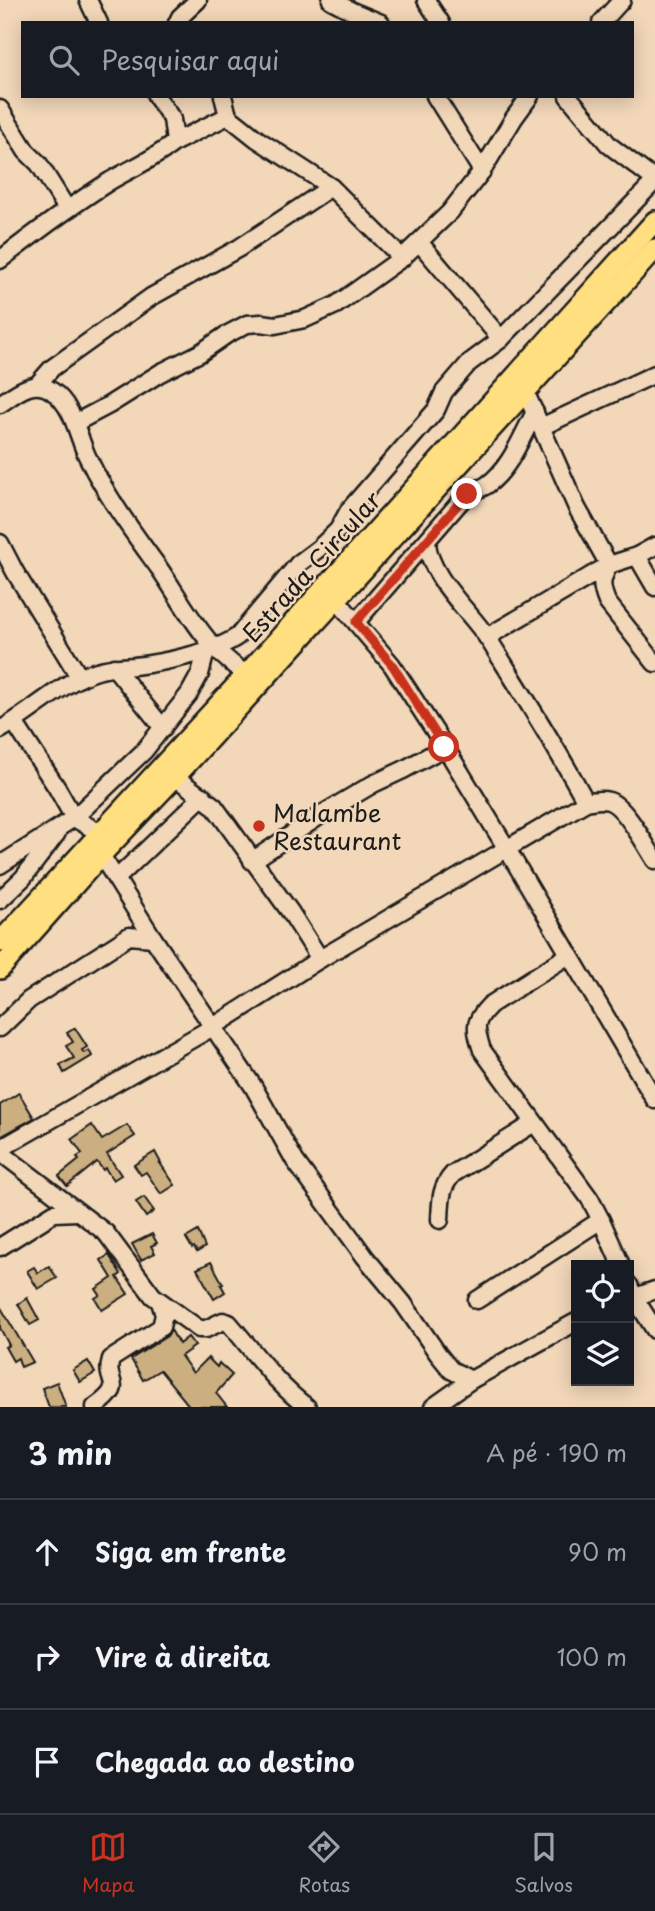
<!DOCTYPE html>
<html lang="pt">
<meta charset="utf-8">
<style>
:root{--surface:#171b24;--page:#20242c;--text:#f1f3f6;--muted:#9ea1a6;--line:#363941;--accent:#c8321e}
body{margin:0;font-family:"Playpen Sans",sans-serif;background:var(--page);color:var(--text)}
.controls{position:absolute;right:21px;bottom:21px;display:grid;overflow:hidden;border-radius:0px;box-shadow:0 4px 18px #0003}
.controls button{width:63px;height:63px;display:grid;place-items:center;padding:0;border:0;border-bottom:2px solid var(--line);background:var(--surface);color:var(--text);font:35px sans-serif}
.stop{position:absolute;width:21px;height:21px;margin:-16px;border:5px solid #c8321e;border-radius:50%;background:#fff}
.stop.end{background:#c8321e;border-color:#fff;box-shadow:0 2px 7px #0008}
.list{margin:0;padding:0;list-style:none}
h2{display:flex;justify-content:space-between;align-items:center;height:91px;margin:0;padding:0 28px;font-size:30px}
h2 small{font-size:23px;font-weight:400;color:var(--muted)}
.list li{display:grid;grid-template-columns:46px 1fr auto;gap:21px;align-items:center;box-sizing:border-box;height:105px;padding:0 28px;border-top:2px solid var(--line)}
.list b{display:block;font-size:26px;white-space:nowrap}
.list em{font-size:23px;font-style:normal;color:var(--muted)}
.icon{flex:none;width:38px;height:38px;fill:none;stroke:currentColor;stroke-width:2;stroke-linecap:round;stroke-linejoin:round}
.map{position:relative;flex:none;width:655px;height:1407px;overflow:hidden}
.search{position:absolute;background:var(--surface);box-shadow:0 4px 18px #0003;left:21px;right:21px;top:21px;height:77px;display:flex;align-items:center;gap:18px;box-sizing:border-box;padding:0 24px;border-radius:0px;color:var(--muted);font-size:26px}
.sheet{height:406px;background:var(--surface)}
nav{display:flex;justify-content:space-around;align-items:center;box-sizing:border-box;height:98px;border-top:2px solid var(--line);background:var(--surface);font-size:19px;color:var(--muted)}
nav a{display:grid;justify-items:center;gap:4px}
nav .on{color:var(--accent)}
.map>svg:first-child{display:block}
.building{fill:#cbaf81;stroke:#1c1c1c;stroke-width:2}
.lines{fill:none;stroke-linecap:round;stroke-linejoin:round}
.minor-casing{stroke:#1c1c1c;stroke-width:21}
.major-casing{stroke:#1c1c1c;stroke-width:24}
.minor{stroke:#f2d7b9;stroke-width:16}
.major{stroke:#ffdf80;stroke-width:19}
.route{stroke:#c8321e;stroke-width:9}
.poi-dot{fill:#c8321e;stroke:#f2d7b9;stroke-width:2.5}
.labels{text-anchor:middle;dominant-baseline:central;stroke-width:5;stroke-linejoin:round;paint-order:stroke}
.street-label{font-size:24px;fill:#1c1c1c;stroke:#f2d7b9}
.poi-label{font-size:24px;fill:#1c1c1c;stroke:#f2d7b9;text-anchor:start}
</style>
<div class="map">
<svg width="655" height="1407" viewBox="0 0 655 1407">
<rect width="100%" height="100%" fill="#f2d7b9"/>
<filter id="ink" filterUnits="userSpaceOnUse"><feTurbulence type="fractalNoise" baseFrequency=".0143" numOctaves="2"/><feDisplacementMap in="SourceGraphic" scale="14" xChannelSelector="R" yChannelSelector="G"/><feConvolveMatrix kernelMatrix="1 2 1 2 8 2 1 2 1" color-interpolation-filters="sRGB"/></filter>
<g filter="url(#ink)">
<g class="building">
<path d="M75 1028 87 1047 82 1050 84 1053 89 1050 92 1056 64 1073 60 1065 74 1058 66 1046 73 1042 67 1033Z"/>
<path d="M19 1093 34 1118 0 1137V1105Z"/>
<path d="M92 1125 102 1140 127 1125 135 1136 107 1154 121 1175 113 1180 105 1168 103 1170 97 1162 67 1186 59 1176 79 1160 77 1157 82 1154 72 1139Z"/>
<path d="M155 1152 161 1163H160L175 1185 161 1194 146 1172 141 1175 134 1165Z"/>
<path d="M144 1197 154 1211 146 1217 136 1202Z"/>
<path d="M198 1231 205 1247 197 1252 194 1247 192 1248 186 1238Z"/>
<path d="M152 1234 157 1243 151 1246 155 1253 141 1260 132 1244Z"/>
<path d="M109 1255 121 1274 117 1277 128 1294 102 1310 95 1298 100 1295 96 1289 112 1278 101 1260Z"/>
<path d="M211 1262 223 1284 221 1285 225 1292 214 1299 197 1269Z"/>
<path d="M49 1266 57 1278 38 1289 27 1271 34 1267 38 1273Z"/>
<path d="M27 1298 39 1320 30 1325 18 1304Z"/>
<path d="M0 1306 33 1362 21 1367 18 1358 13 1361 5 1347 9 1345 0 1328Z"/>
<path d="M171 1330 179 1344 188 1337 195 1346 181 1356 193 1373 208 1358 217 1367 219 1363 232 1375 216 1393 227 1407H190L160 1370 143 1380 131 1359 167 1336Z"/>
<path d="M88 1361 95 1373 80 1382 73 1370Z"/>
<path d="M57 1382 66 1407H49L42 1388Z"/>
</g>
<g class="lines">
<g class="minor-casing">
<g id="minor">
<path d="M88 0 99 23"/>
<path d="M331 0 354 12 381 23"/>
<path d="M426 0 441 23"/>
<path d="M177 23 180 17 198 0"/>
<path d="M601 23 622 0"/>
<path d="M223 96 228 116 257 139 331 187 402 258"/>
<path d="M435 96 482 171"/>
<path d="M568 96 609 145 655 180"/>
<path d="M0 109 26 151 39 164 67 209"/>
<path d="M175 142 228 116"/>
<path d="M419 242 501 339"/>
<path d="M0 260C36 232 72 205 110 181 132 168 156 158 175 142L172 119 156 96"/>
<path d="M37 385 52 368 151 297 239 248 331 187"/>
<path d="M525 391 577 508 609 565C601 580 600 585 607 602L655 663"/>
<path d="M0 404C15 394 34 377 52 391 73 405 77 434 87 456 92 467 98 478 105 489 121 517 140 542 159 568 177 594 192 623 214 647 223 657 235 666 246 675"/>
<path d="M75 423 109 405 160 373 200 353 226 335 247 324 261 323 275 325 305 319 336 305 402 258 450 212 482 171 514 118 530 96"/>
<path d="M541 427 655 374"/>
<path d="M427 541C428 576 470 611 489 640 522 693 556 746 586 802"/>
<path d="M0 543 15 572 80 678"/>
<path d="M637 556 655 587"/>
<path d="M336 599 392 665 445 747 507 849 655 1100"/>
<path d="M356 622 467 494C473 490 481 489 487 485 510 469 522 436 535 412"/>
<path d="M487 637 609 565 637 556 655 546"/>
<path d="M114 667 163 728"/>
<path d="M14 722 57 788 74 818 100 833"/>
<path d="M0 730C32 712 63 681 97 671 110 667 122 667 134 666 162 663 216 652 238 636L298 564 318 549 338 530 349 510 436 410 444 392 469 363 501 339 655 181"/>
<path d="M175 777 214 806 291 913 320 959"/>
<path d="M101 855 153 938 253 1086 295 1161 365 1257 403 1303 438 1354 451 1370 471 1380"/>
<path d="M252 861 324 813 373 784 403 770 445 747"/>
<path d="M0 865 74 818 144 751 189 694 200 674 206 651"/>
<path d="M116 879 203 796"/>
<path d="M0 900 23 878 57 833"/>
<path d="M569 955 490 1005C473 1022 475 1028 482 1050L590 1199 601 1220 621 1265"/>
<path d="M0 1028 29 1000 129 936 153 938"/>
<path d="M0 1149 213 1027 320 959 586 802C594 800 602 799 609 801 625 806 646 846 655 860"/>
<path d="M0 1152 106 1233 153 1296 199 1329H206L223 1321 229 1323C254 1352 277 1385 307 1407"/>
<path d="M440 1220C441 1201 440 1188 453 1174L534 1123"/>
<path d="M0 1247 54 1213 77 1212"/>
<path d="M629 1285 634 1297 655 1330"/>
<path d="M629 1299 655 1290"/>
<path d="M477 1300 601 1220"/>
<path d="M95 1407C129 1382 103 1385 111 1359L161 1327 164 1315 160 1302"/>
<path d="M433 1407 471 1380 576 1322"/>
</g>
</g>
<g class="major-casing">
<g id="major">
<path d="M0 942 246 675 655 221"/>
<path d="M0 969 101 855 175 777 655 249"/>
</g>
</g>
<use href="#minor" class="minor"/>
<use href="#major" class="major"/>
</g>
</g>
<g class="lines" filter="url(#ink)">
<path class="route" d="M444 747 393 666 356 622 467 494"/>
</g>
<circle class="poi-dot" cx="259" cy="826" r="7"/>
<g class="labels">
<g class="street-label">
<text transform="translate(311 566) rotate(-48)">Estrada Circular</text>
</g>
<g class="poi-label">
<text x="273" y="812">Malambe<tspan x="273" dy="28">Restaurant</tspan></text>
</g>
</g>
</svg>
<div class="controls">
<button><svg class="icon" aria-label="locate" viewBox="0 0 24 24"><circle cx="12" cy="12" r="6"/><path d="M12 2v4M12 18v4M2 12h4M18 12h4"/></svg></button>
<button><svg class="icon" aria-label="layers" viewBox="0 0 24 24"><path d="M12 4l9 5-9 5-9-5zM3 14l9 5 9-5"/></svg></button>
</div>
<div class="stop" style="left:444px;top:747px"></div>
<div class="stop end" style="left:467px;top:494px"></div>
<div class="search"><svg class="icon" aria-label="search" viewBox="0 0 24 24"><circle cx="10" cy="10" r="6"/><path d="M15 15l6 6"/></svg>Pesquisar aqui</div>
</div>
<section class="sheet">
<h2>3 min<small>A pé · 190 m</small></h2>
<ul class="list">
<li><svg class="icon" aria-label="ahead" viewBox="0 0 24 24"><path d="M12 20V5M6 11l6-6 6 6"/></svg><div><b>Siga em frente</b></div><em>90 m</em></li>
<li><svg class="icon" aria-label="right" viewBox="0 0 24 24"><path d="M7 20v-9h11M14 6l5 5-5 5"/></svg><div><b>Vire à direita</b></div><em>100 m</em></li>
<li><svg class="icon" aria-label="arrive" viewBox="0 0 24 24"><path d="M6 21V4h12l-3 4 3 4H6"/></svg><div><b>Chegada ao destino</b></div></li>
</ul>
</section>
<nav>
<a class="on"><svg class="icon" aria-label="map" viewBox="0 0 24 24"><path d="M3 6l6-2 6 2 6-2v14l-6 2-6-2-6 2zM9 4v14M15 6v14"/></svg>Mapa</a>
<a><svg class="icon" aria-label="directions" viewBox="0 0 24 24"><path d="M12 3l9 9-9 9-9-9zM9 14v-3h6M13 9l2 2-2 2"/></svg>Rotas</a>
<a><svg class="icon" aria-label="saved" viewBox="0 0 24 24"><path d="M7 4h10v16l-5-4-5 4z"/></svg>Salvos</a>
</nav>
